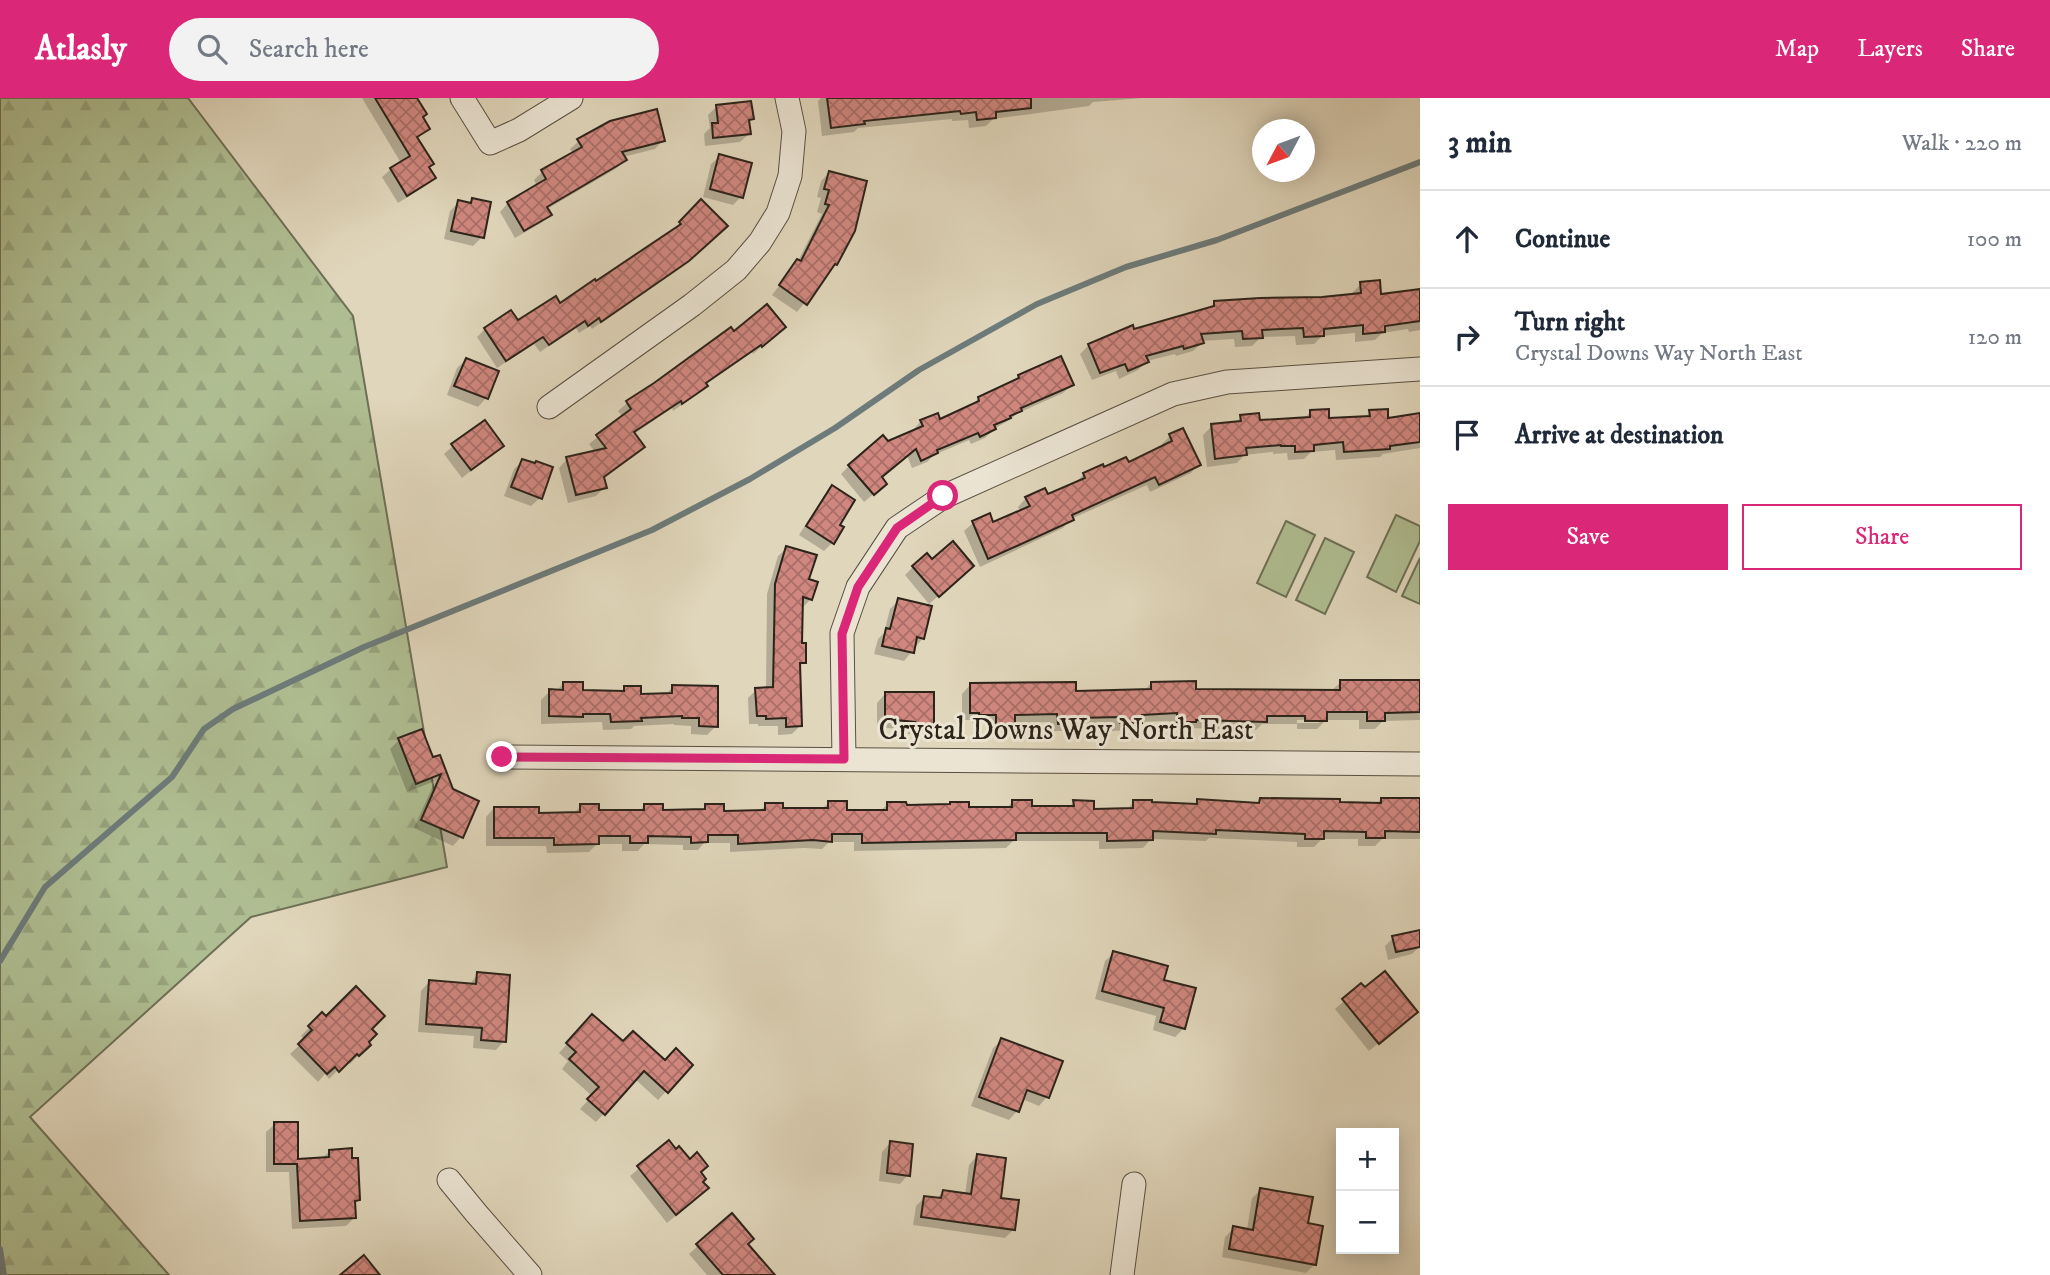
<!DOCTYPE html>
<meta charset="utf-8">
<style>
:root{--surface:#fff;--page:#f2f2f3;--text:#1f2937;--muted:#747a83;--line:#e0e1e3;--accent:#db2777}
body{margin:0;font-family:"IM FELL DW Pica",serif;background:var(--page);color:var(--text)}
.controls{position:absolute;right:21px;bottom:21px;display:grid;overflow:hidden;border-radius:0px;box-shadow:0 4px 18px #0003}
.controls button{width:63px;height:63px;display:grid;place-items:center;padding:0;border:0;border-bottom:2px solid var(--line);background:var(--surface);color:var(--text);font:35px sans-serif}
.compass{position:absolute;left:1252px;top:21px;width:63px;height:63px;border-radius:50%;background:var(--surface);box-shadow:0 4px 18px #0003;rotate:229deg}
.stop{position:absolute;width:21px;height:21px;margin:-16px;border:5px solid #db2777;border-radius:50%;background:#fff}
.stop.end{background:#db2777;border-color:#fff;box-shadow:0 2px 7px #0008}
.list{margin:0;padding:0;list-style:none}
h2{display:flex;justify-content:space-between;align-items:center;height:91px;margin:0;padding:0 28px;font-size:30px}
h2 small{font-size:23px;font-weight:400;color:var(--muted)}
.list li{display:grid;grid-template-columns:46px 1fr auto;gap:21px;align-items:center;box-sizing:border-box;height:98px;padding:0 28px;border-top:2px solid var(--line)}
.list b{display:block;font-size:26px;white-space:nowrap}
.list p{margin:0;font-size:23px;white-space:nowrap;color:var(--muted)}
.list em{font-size:23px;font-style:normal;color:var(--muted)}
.actions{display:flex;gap:14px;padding:21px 28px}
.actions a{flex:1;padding:16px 0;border:2px solid var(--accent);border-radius:0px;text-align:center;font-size:24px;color:var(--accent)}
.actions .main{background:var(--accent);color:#fff}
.icon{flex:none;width:38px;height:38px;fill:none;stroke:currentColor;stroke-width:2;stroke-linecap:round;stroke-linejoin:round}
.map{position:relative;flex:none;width:1420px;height:1177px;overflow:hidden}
header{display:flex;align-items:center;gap:42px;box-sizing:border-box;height:98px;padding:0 35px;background:var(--accent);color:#fff}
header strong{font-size:33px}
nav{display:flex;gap:38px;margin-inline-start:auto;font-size:24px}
.search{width:490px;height:63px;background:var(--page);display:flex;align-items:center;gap:18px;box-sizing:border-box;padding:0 24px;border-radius:38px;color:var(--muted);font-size:26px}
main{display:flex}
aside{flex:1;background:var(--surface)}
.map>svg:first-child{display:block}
.green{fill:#afbe92;stroke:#6e7056;stroke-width:2}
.forest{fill:url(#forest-firs);stroke:#6e7056;stroke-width:2}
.shadow{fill:#0003;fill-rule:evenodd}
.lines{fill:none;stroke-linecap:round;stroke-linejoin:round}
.stream{stroke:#6d7b7a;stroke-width:6}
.building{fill:url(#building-cross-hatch);stroke:#2c2319;stroke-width:2}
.minor-casing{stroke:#595042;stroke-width:25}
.minor{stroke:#ebe4d3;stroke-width:23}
.route{stroke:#db2777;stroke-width:9}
.labels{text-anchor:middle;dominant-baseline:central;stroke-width:6;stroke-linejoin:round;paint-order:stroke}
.street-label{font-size:30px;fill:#2c2319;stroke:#ebe4d3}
</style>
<header>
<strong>Atlasly</strong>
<div class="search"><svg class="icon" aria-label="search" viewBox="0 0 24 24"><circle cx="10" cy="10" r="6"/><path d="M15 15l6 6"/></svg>Search here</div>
<nav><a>Map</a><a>Layers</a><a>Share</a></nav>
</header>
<main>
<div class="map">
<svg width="1420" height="1177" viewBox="0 0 1420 1177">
<defs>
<pattern id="forest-firs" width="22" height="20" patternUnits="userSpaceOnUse" patternTransform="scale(1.75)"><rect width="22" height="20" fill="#afbe92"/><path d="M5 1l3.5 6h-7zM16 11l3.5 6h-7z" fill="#97a37d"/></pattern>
<pattern id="building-cross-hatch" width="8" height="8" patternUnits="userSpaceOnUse" patternTransform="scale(1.75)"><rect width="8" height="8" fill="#d0877f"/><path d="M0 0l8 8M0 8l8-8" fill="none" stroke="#a96e67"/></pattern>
</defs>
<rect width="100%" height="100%" fill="#e0d6bb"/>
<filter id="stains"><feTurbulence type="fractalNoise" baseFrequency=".00286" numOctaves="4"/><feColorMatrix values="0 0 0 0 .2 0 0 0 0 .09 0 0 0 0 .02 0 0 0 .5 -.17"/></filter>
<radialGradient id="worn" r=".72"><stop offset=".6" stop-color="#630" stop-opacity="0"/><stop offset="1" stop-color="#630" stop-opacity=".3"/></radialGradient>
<g class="green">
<path d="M1396 417 1420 428V443L1396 494 1367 479Z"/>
<path d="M1286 423 1315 437 1286 499 1257 485Z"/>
<path d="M1325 440 1354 454 1325 516 1296 502Z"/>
<path d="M1420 460V506L1402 498Z"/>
</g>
<path class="forest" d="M0 0H188L353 218 447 769 251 819 30 1019 169 1177H0Z"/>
<g class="shadow">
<path d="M362 0H415L421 20 428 31 417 41 434 80 425 88 398 105 382 79 391 71 401 65Z"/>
<path d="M821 0H1142L1093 4 1089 8 993 21 986 28 969 30 968 22 952 23V21L858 30 854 34 822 38 818 3Z"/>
<path d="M717 8 752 21 748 25 749 36 740 44 705 48 704 36 710 30 708 17Z"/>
<path d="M663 42 655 51 623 59 625 62 617 70 547 111 550 117 541 125 515 140 500 114 508 105 537 88 534 82 542 74 573 56 570 51 579 43Z"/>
<path d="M720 58 741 99 733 107 703 99 711 66Z"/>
<path d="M829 75 836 166 797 214 772 197 798 163 822 116 817 114 821 100 817 99 821 83Z"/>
<path d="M473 102 482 139 473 148 444 141 450 113 459 104 468 107Z"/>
<path d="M701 104 717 137 678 171 592 231 590 228 579 235 576 230 540 254 534 246 497 270 477 239 485 231 518 225 560 207 596 186 672 133Z"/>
<path d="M1361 186 1380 198 1420 193V232L1409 234 1408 231 1382 235 1375 242 1355 244V235L1322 238 1314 246 1296 247 1295 238 1261 239 1252 248 1235 249 1234 241 1201 243 1202 245 1193 253 1176 258 1175 256 1147 263 1138 272 1119 281 1116 273 1092 282 1080 256 1089 247 1208 211 1215 205 1353 197 1352 195Z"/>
<path d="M733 235 775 237 753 256 752 254 705 286 706 288 697 296 673 313 672 310 634 336 643 349 603 381 605 389 596 398 568 405 559 370 567 361 595 354 589 346 623 319 618 313 627 305Z"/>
<path d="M466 262 497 274 486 300 478 309 447 297 457 270Z"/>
<path d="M1019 279 1072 287 1063 295 1016 316 1011 321 994 331 985 340 971 346 969 342 934 357 927 364 912 370 907 357 880 380 876 394 864 404 841 376 849 368 887 345 914 334 913 332 921 323H939L969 310 979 300 1013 284Z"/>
<path d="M1310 314 1328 322 1364 320 1370 314 1387 322 1420 317V350L1383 356 1380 359 1336 362 1335 352 1311 354 1304 361 1288 362 1287 355 1273 356V354L1244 357 1237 365 1207 369 1203 337 1212 328 1234 326 1241 319 1258 323 1304 321Z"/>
<path d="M1170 338 1199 366 1191 375 1150 394 1147 387 1071 421 1063 430 980 469 964 433 973 425 993 426 1020 414 1018 409 1026 400 1047 399 1075 385 1084 376 1128 366 1163 349 1162 346Z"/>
<path d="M453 348H502L462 380 444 356Z"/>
<path d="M523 363 540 400 531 408 504 398 514 371Z"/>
<path d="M832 389 837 427 832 445 824 453 799 437 824 398Z"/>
<path d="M787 450 807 482 811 501 802 510 800 547 804 564 798 570 800 628 792 636 778 637V628H758V626H749L748 600 756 592 766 591 767 496 778 458Z"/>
<path d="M932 464 963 477 929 506 905 477 913 469Z"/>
<path d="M899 502 923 540 904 563 874 556 878 541 884 535 890 511Z"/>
<path d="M1341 584H1420V622L1383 623 1375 631H1359V622H1326L1317 631H1297V626H1262L1256 632 1188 630 1186 632H1169V623L1140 624 1131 632 1112 633V627L1072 628 1067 633H1050V624L1013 625 1005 634H988V625H972V622H962V596L970 587 1075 595 1144 593 1151 585 1194 593 1332 592ZM1319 621V625H1297V622Z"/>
<path d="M564 585 581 594H620L625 590 639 598 665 597 673 589 716 628 707 637 691 636V628L674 627V626L634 628 631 631 603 632 602 624 541 626V602L550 593H556Z"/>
<path d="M885 596 932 627 924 636H908V632L877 629V605Z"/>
<path d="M421 633 432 661 439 659 461 739 453 748 414 730 435 683 407 694 390 651 399 642Z"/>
<path d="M1381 701H1420V741H1382L1375 748H1358V741H1322L1314 749H1297V744L1209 740 1206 743 1151 741 1143 750 1099 751V743H1013L1006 750 854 753V744H829L822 751 804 750 730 754V745H704L698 752H683V747L644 746 638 753H622V746H597L589 754 547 755 546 748H486V719L494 710 537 717 573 716 581 708 597 714H638L644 708 661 713H701L706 708 723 715 759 714 766 707 781 712 822 711 829 704 846 714 880 713 888 706 905 709 1006 711 1012 704 1030 710H1068L1074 704 1092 713 1126 712 1134 704 1193 708 1198 703 1255 707 1260 702 1376 706Z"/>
<path d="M1393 840 1420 848 1412 856 1388 862 1385 848Z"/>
<path d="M1114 855 1162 883 1184 930 1175 939 1153 932 1156 918 1095 901 1105 863Z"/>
<path d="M478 876 504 943 496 952 473 950 474 938 418 934 421 893 429 884 469 887Z"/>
<path d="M1361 888 1416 914 1369 953 1335 911Z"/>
<path d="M322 916 326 920 370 931 366 944 369 947 350 966 347 963 329 981 325 976 318 984 290 956 305 942 301 938Z"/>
<path d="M584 927 665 964 691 967 658 1002 635 981 596 1024 580 1011 592 998 562 971 568 963 559 955Z"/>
<path d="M1002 942 1047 999 1039 1008 1022 1001 1017 1013 1009 1022 971 1008 993 950Z"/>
<path d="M275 1026 296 1063 321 1061 330 1053 358 1102 353 1107 354 1120 346 1128 292 1131 289 1074H266V1034Z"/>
<path d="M669 1045 699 1075 698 1099 667 1125 630 1078Z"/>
<path d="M890 1045 908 1077 900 1086 879 1083 882 1054Z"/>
<path d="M977 1058 1013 1132 1005 1140 913 1127 916 1108 924 1100 936 1101 943 1094 965 1097 969 1067Z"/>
<path d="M1261 1092 1306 1127 1315 1166 1306 1175 1222 1159 1225 1139 1234 1130 1247 1132 1252 1100Z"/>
<path d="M732 1118 746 1147 765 1177H707L689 1156Z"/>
</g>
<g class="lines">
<g class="stream">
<path d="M0 863 45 789 172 679 204 631 233 611 364 549 652 432 750 381 835 330 919 272 1037 206 1126 169 1217 142 1420 64"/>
<path d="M0 1151 4 1177"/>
</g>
</g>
<g class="building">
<path d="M375 0H417L427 16 423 19 430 31 417 39 434 66 429 69 436 80 407 98 390 70 410 58Z"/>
<path d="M827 0H1031V10L996 14V20L977 22 976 14 961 16 960 13 864 23 865 26 831 30Z"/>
<path d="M751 3 754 21 749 22 751 36 713 40 712 25H718L716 7Z"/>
<path d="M657 11 665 43 622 54 627 62 547 109 552 117 524 133 507 104 546 81 541 72 582 49 577 41 610 23Z"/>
<path d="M719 56 752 65 743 100 710 91Z"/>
<path d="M829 73 867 83 855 133 837 167 835 166 807 207 779 187 797 161 801 163 829 107 825 106 829 92 824 91Z"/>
<path d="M472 100 491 104 484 140 451 133 458 102 471 105Z"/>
<path d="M701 101 728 128 689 163 601 224 599 220 588 228 585 223 549 247 543 239 506 263 484 230 511 212 518 222 556 198 560 205 595 181 596 183 681 126 679 124Z"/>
<path d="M1380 182 1381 196 1420 191V223L1385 228V234L1363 236V227L1324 231V238L1304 239 1303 230 1262 232 1263 240 1243 241 1242 233 1201 236 1204 245 1184 251 1183 248 1146 258 1149 264 1128 273 1125 266 1100 275 1088 246 1133 227 1134 231 1214 208V203L1260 200 1322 199 1361 195 1360 184Z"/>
<path d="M767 206 786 229 762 249 761 247 706 285 708 288 682 306 681 303 634 334 645 349 604 379 607 390 576 397 566 359 606 350 596 337 631 311 626 303 654 285 731 229 734 233Z"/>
<path d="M1061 258 1074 287 1021 310 1022 313 1010 318 1011 320 994 327 996 331 980 339 978 335 937 352 938 355 921 363 916 351 882 379 887 386 874 397 848 367 883 337 888 343 923 328 920 322 938 315 940 321 979 303 978 299 1019 280 1018 277Z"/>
<path d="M466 260 499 273 488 301 454 288Z"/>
<path d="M1329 311V320L1370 318 1369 312 1388 311V320L1420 315V344L1390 348V351L1344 354 1343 344 1314 347V353L1295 354V348H1281V347L1246 350 1247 357 1215 361 1211 326 1241 323 1240 317 1259 315 1260 322 1310 319V312Z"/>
<path d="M485 322 504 348 471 372 451 346Z"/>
<path d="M1183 330 1201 367 1159 387 1155 379 1072 417 1074 422 988 461 972 423 990 415 993 424 1030 408 1025 399 1045 390 1048 396 1085 380 1083 375 1103 366 1104 369 1126 359 1129 364 1172 343 1169 336Z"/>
<path d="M522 361 535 365 536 363 553 369 542 401 511 389Z"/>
<path d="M832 387 855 402 840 427 844 429 834 446 806 428Z"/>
<path d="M953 443 974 468 939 499 912 468 927 455 932 461Z"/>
<path d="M786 448 817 457 809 481 818 484 812 502 803 499 802 545H806V565H800L802 628 786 629V620L766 621V618H757L755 590 773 589 775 486Z"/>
<path d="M898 500 932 508 924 541 917 539 914 555 882 548 886 530 890 531Z"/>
<path d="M1340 582H1420V614L1385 615V623H1367V614H1327V623H1305V618H1267V624L1196 622V624H1177V615L1142 617V625H1120V619L1077 620V625L1058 626 1057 616 1015 617V626H996V617H979V615H970V585L1076 584V593L1151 591V584L1196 583V591L1340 592Z"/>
<path d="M563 584H583V592L624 593V588H641V596L672 595V587L718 588V629L699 628V620H682V618L641 620 642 623 611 624 610 616H583V619L549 618V591L563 592Z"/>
<path d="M885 594H934V628H915V624L885 621Z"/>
<path d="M422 631 433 659 440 657 453 691 479 703 463 740 421 722 441 676 416 686 398 640Z"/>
<path d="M1260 700 1340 701V704L1381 705V700H1420V734L1385 733V740H1366V734L1324 733V741H1305V736L1216 732V736L1153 733V742L1107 743V735H1016V742L862 745V736H832V744L813 742 738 746V737H708V744L691 745V739L648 738V745H630V738H599V746L554 747V740H494V709H539V715L580 714V706H599V712H644V706H663V712L705 711V706H724V713L765 712V705H783V710H828V703H847V712H887V704H906L907 707 950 706V704H969V709H1012V702H1032V708H1074L1073 702 1094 703V711L1133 710V702H1152V704L1197 706V701L1259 705Z"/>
<path d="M1420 832V849L1396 854 1392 838Z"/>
<path d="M1113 853 1168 868 1164 882 1196 890 1185 931 1160 924 1164 910 1102 893Z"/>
<path d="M1385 873 1418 914 1379 946 1342 901 1361 885 1365 889Z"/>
<path d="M477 874 510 877 506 944 481 942 482 930 426 926 429 882 476 886Z"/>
<path d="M356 888 385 918 372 931 377 936 369 944 371 947 359 958 357 956 339 974 335 969 327 976 298 946 312 932 308 928 322 914 326 918Z"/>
<path d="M592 916 623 943 633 933 665 962 676 950 693 967 668 995 644 973 605 1017 587 1001 599 989 569 961 576 954 566 945Z"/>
<path d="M1001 940 1063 963 1049 1000 1027 992 1019 1014 979 999Z"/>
<path d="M274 1024H298V1061L329 1059V1052L352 1050V1060H358L360 1102 355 1103 356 1120 300 1123 297 1066H274Z"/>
<path d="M669 1042 676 1051 679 1048 690 1061 697 1054 708 1068 701 1074 706 1081 703 1084 709 1090 676 1117 637 1068Z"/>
<path d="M890 1043 913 1046 910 1078 887 1075Z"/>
<path d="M977 1056 1006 1060 1001 1100 1019 1102 1015 1132 921 1119 924 1098 941 1100 943 1092 971 1096Z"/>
<path d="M1260 1090 1313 1099 1308 1125 1323 1128 1316 1167 1229 1151 1233 1128 1253 1132Z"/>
<path d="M732 1115 754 1141 748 1146 775 1177H723L696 1146Z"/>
<path d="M364 1157 380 1177H340Z"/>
</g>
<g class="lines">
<g class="minor-casing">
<g id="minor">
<path d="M462 0 490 45 519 32 571 0"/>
<path d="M549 309 692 207 736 172 760 144 778 115 790 78 794 33 787 0"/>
<path d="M502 659 1420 666"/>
<path d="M844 661 842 535 858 489 897 430 943 399 1173 296 1227 284 1420 271"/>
<path d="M449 1082 476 1115 530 1177"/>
<path d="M1122 1177 1134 1086"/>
</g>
</g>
<use href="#minor" class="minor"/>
</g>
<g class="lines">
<path class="route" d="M502 659 844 661 842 536 858 489 897 430 943 398"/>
</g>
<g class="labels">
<g class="street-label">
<text x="1066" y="632">Crystal Downs Way North East</text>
</g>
</g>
<rect width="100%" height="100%" filter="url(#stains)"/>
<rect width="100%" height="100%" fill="url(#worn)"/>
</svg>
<div class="controls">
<button>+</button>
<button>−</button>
</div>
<svg class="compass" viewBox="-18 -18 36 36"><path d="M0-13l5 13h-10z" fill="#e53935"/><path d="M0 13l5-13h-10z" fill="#747a83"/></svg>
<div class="stop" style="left:943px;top:398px"></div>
<div class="stop end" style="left:502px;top:659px"></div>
</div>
<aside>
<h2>3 min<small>Walk · 220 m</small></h2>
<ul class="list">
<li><svg class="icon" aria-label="ahead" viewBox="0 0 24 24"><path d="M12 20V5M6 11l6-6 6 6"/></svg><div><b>Continue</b></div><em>100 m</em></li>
<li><svg class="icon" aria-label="right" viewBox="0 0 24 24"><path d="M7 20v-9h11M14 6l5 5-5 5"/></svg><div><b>Turn right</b><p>Crystal Downs Way North East</p></div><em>120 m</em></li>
<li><svg class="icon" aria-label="arrive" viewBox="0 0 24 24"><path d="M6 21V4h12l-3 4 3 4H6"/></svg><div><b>Arrive at destination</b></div></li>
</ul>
<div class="actions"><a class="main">Save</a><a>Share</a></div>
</aside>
</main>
